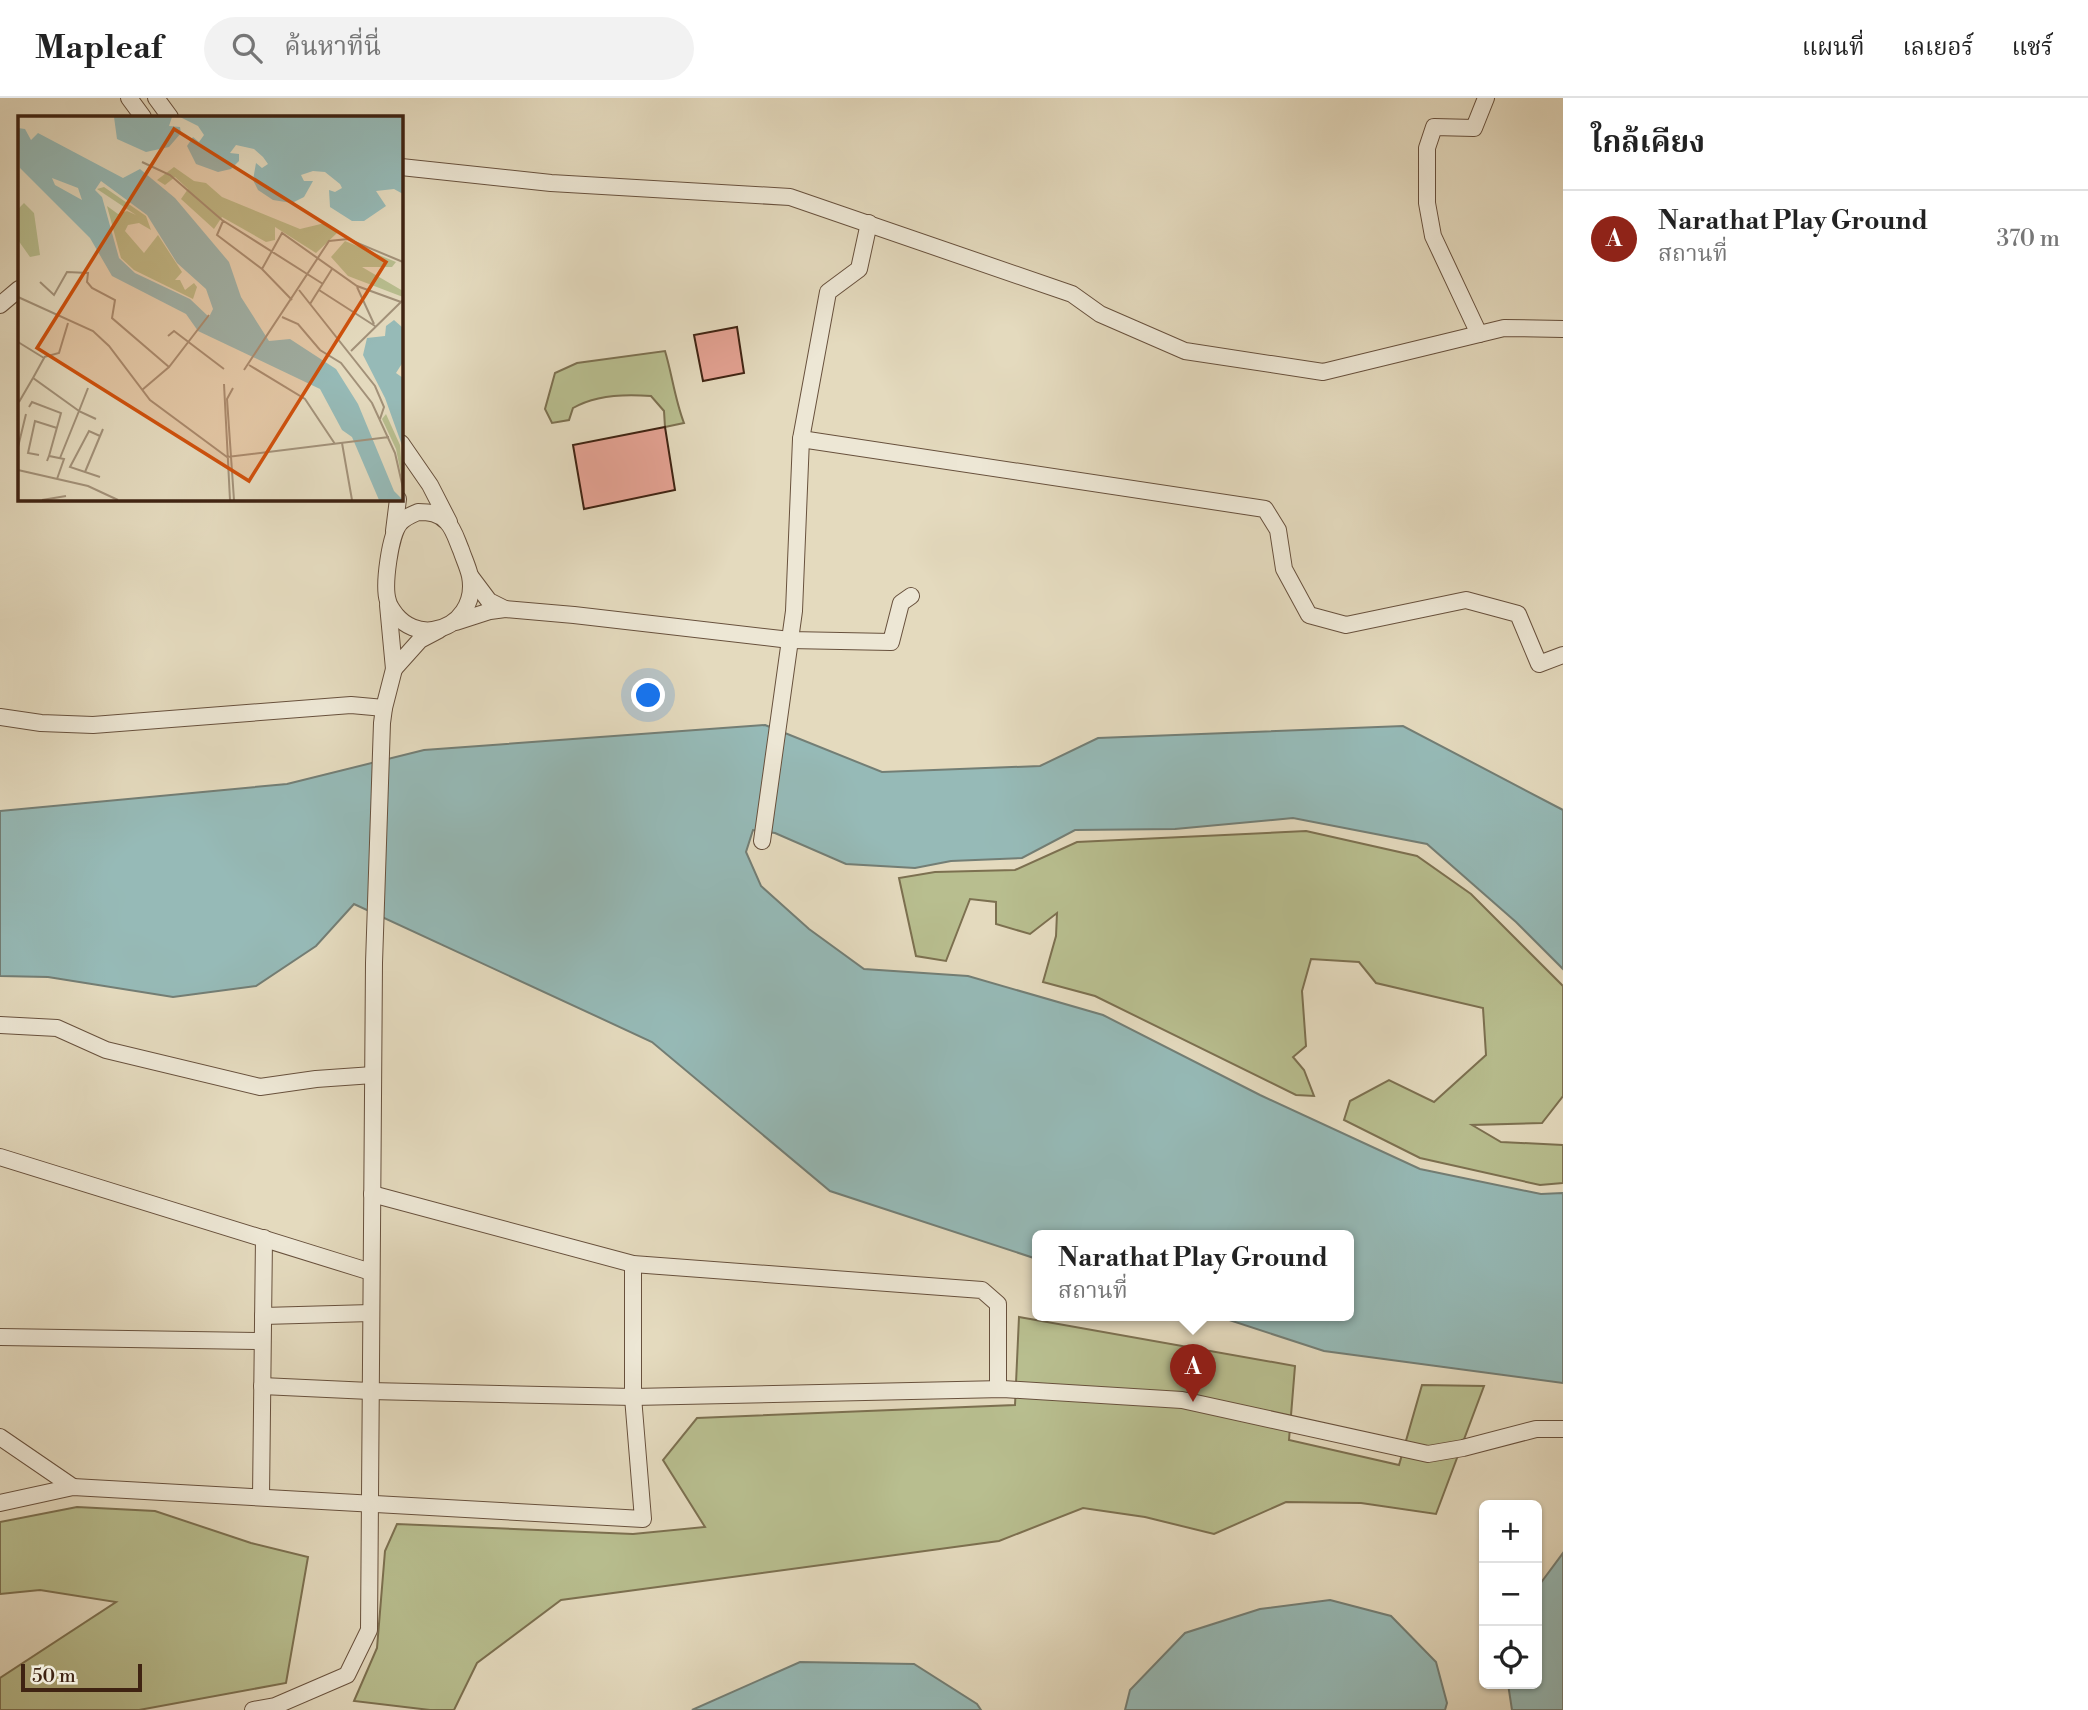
<!DOCTYPE html>
<html lang="th">
<meta charset="utf-8">
<style>
:root{--surface:#fff;--page:#f2f2f2;--text:#222;--muted:#767676;--line:#e0e0e0;--accent:#8f2418}
body{margin:0;font-family:"Libre Bodoni","Noto Serif Thai",serif;background:var(--page);color:var(--text)}
.controls{position:absolute;right:21px;bottom:21px;display:grid;overflow:hidden;border-radius:10px;box-shadow:0 2px 5px #0004}
.controls button{width:63px;height:63px;display:grid;place-items:center;padding:0;border:0;border-bottom:2px solid var(--line);background:var(--surface);color:var(--text);font:35px sans-serif}
.scale{position:absolute;left:21px;bottom:18px;width:121px;box-sizing:border-box;padding-left:7px;border:4px solid #3f2312;border-top:0;font-size:19px;line-height:24px;white-space:nowrap;color:#3f2312;-webkit-text-stroke:5px #ede7d5;paint-order:stroke}
.you{position:absolute;left:649px;top:598px;width:24px;height:24px;margin:-18px;border:5px solid #fff;border-radius:50%;background:#1a73e8;box-shadow:0 0 0 10px #1a73e833}
.badge{display:grid;place-items:center;width:46px;height:46px;border-radius:50%;background:var(--accent);color:#fff;font-size:23px;font-weight:700}
.pin{position:absolute;translate:-50% -58px;filter:drop-shadow(0 2px 4px #0008)}
.pin::after{content:'';position:absolute;top:37px;width:24px;height:21px;background:inherit;clip-path:polygon(0 0,100% 0,50% 100%)}
.popup{position:absolute;left:1032px;top:1132px;width:322px;height:91px;box-sizing:border-box;display:grid;place-content:center;border-radius:10px;background:var(--surface);filter:drop-shadow(0 2px 5px #0005);font-size:23px;white-space:nowrap;color:var(--muted)}
.popup b{font-size:26px;color:var(--text)}
.popup::after{content:'';position:absolute;left:50%;top:100%;margin-left:-14px;border:14px solid transparent;border-top-color:var(--surface)}
.list{margin:0;padding:0;list-style:none}
h2{display:flex;justify-content:space-between;align-items:center;height:91px;margin:0;padding:0 28px;font-size:30px}
h2 small{font-size:23px;font-weight:400;color:var(--muted)}
.list li{display:grid;grid-template-columns:46px 1fr auto;gap:21px;align-items:center;box-sizing:border-box;height:98px;padding:0 28px;border-top:2px solid var(--line)}
.list b{display:block;font-size:26px;white-space:nowrap}
.list p{margin:0;font-size:23px;white-space:nowrap;color:var(--muted)}
.list em{font-size:23px;font-style:normal;color:var(--muted)}
.icon{flex:none;width:38px;height:38px;fill:none;stroke:currentColor;stroke-width:2;stroke-linecap:round;stroke-linejoin:round}
.map{position:relative;flex:none;width:1563px;height:1612px;overflow:hidden}
header{display:flex;align-items:center;gap:42px;box-sizing:border-box;height:98px;padding:0 35px;background:var(--surface);border-bottom:2px solid var(--line)}
header strong{font-size:33px}
nav{display:flex;gap:38px;margin-inline-start:auto;font-size:24px}
.search{width:490px;height:63px;background:var(--page);display:flex;align-items:center;gap:18px;box-sizing:border-box;padding:0 24px;border-radius:38px;color:var(--muted);font-size:26px}
main{display:flex}
aside{flex:1;background:var(--surface)}
.map>svg:first-child{display:block}
.green{fill:#b8be8f;stroke:#7c7050;stroke-width:2}
.water{fill:#96bab7;stroke:#737e75;stroke-width:2}
.building{fill:#e4a293;stroke:#3f2312;stroke-width:2}
.lines{fill:none;stroke-linecap:round;stroke-linejoin:round}
.minor-casing{stroke:#68513d;stroke-width:18}
.minor{stroke:#ede7d5;stroke-width:16}
.inset-road{fill:none;stroke:#a29179;stroke-width:2}
.view{fill:#cf510d;fill-opacity:0.15;stroke:#cf510d;stroke-width:3.5}
.inset-edge{fill:none;stroke:#3f2312;stroke-width:3.5}
</style>
<header>
<strong>Mapleaf</strong>
<div class="search"><svg class="icon" aria-label="search" viewBox="0 0 24 24"><circle cx="10" cy="10" r="6"/><path d="M15 15l6 6"/></svg>ค้นหาที่นี่</div>
<nav><a>แผนที่</a><a>เลเยอร์</a><a>แชร์</a></nav>
</header>
<main>
<div class="map">
<svg width="1563" height="1612" viewBox="0 0 1563 1612">
<rect width="100%" height="100%" fill="#e4dabe"/>
<filter id="stains"><feTurbulence type="fractalNoise" baseFrequency=".00286" numOctaves="4"/><feColorMatrix values="0 0 0 0 .2 0 0 0 0 .09 0 0 0 0 .02 0 0 0 .5 -.17"/></filter>
<radialGradient id="worn" r=".72"><stop offset=".6" stop-color="#630" stop-opacity="0"/><stop offset="1" stop-color="#630" stop-opacity=".3"/></radialGradient>
<g class="green">
<path d="M665 253C672 276 675 302 684 325L665 329 664 313 651 298C627 296 595 297 573 310L569 322 552 325 545 311 555 275 577 265Z"/>
<path d="M1306 733 1417 758 1471 796 1563 888V998L1542 1025 1472 1027 1501 1044 1563 1047V1085L1540 1087 1420 1060 1344 1022 1350 1003 1389 982 1434 1004 1486 957 1483 910 1376 885 1359 864 1311 861 1302 893 1306 948 1293 959 1304 972 1314 998 1296 997 1095 898 1043 884 1056 838 1057 815 1030 836 996 826V804L970 801 946 863 916 858 899 780 935 774 1015 772 1077 744Z"/>
<path d="M1019 1219 1295 1268 1289 1342 1399 1367 1422 1287 1484 1288 1436 1416 1361 1405 1286 1404 1214 1436 1145 1419 1083 1410 999 1443 561 1502 477 1565 454 1612H430L354 1603 377 1550 385 1453 397 1426 633 1436 705 1429 663 1362 697 1320 1015 1307Z"/>
<path d="M77 1409 155 1413 251 1445 308 1459 286 1585 139 1612H0V1580L116 1504 40 1492 0 1496V1424Z"/>
</g>
<g class="water">
<path d="M765 627 882 674 1040 668 1098 640 1403 628 1563 712V871L1516 824 1427 746 1293 720 1175 731 1075 732 1022 760 951 763 915 770 846 766 775 735 753 732 746 754 761 788 809 831 864 871 968 878 1103 917 1260 997 1420 1071 1541 1096 1563 1095V1285L1324 1253 1217 1218H1349V1138H1037V1161L830 1093 652 944 354 806 316 848 256 888 173 899 48 879 0 878V713L287 686 424 652Z"/>
<path d="M1563 1455V1612H1512L1508 1586H1537V1490Z"/>
<path d="M1330 1502 1391 1518 1436 1564 1447 1605 1445 1612H1125L1130 1592 1185 1535 1260 1511Z"/>
<path d="M800 1564 914 1566 977 1606 981 1612H692Z"/>
</g>
<g class="building">
<path d="M737 229 744 275 703 283 694 237Z"/>
<path d="M665 329 675 392 584 411 573 347Z"/>
</g>
<g class="lines">
<g class="minor-casing">
<g id="minor">
<path d="M129 0 143 19"/>
<path d="M156 0 170 19"/>
<path d="M401 69 551 85 790 99 1072 196 1100 216 1185 253 1323 274 1504 230 1563 231"/>
<path d="M0 207 19 191"/>
<path d="M1479 236 1433 138 1427 105V50L1434 29 1474 30 1486 0"/>
<path d="M801 341 1265 411 1278 432 1284 471 1309 517 1346 527 1466 502 1518 516 1539 566 1563 557"/>
<path d="M401 345 430 387 449 424"/>
<path d="M418 414C429 414 439 415 447 424 454 431 457 443 461 452 464 461 468 469 470 478 475 504 460 528 433 532 419 534 405 528 396 517 393 513 389 508 388 503 383 488 390 436 400 425 405 419 411 417 418 414Z"/>
<path d="M394 433 398 401"/>
<path d="M388 507 394 571 420 542 439 532"/>
<path d="M505 511 574 517 790 542 891 544 901 505 911 498"/>
<path d="M456 524 490 513 505 511 489 503 471 479"/>
<path d="M0 619 41 625 93 627 351 607 384 610"/>
<path d="M762 743 794 513 801 341 828 194 859 171 869 125"/>
<path d="M0 927 57 930 106 952 260 989 316 981 373 977"/>
<path d="M0 1059 371 1174"/>
<path d="M372 1096 633 1166 982 1192 998 1206V1291"/>
<path d="M263 1218 371 1215"/>
<path d="M0 1239 262 1243"/>
<path d="M262 1288 370 1293 633 1299 1003 1291 1182 1302 1428 1356 1463 1350 1536 1331H1563"/>
<path d="M0 1339 73 1389"/>
<path d="M261 1399 264 1140"/>
<path d="M0 1405 73 1389 643 1421 633 1299V1166"/>
<path d="M253 1612 275 1608 347 1577 369 1532 374 865 382 625 384 610 394 571"/>
</g>
</g>
<use href="#minor" class="minor"/>
</g>
<g transform="translate(18 18)">
<rect width="385" height="385" fill="#e4dabe"/>
<path d="M156 51 176 65 188 67 204 81 282 113 307 107 319 117 298 137 257 111V124L248 126 204 101 196 113 163 83 170 73 157 61 147 69 139 64ZM86 71 128 100 133 114 121 107 110 109 107 115 126 137 140 119 164 156 157 164H162L167 174 176 167 179 171 175 183 116 154 103 142 89 90 100 98 109 95 118 99 79 73ZM6 87 16 97 22 139 12 141 0 124V93ZM327 125 378 146 374 151H344L385 175V181L330 160 313 141ZM368 298 382 329 385 368 378 333 364 303Z" fill="#b8be8f"/>
<path d="M96 1H154L151 10 162 11 163 17 151 31 128 36 99 23ZM162 1H385V78L376 73 358 75 368 90 346 105H334L312 91 311 74 317 76 324 72 322 68 307 56 295 55 283 59 286 65H295L286 81 274 87 255 84 240 74 235 64 238 47 244 52 250 48 245 41 236 33 218 29 212 37 221 38V45L213 53 200 56 178 48 169 30 175 21 181 26 186 19 180 10ZM0 12 7 13 13 24 20 17 105 62 122 53 157 82 211 146 223 181 251 225 272 223 318 253 340 288 376 375 385 384H361L334 321 324 314 302 273 180 215 168 198 94 160 72 122 2 52ZM34 62 60 72 64 84 37 69ZM83 65 129 99 159 147 188 173 195 193 191 201 172 183 117 157 101 142 84 81 77 74ZM376 204 385 212V246L378 257 385 262V332L367 282 345 239 349 222 367 220 368 210Z" fill="#96bab7" fill-rule="evenodd"/>
<path class="inset-road" d="M124 46 152 59 204 104 305 168M205 105 199 119 244 153 274 184M244 153 264 117 339 170 383 186M22 166 36 179 49 156 70 157 69 166 74 172 97 184 94 202 151 251M339 171 356 208M281 174 357 270 366 291 362 303M301 174 357 210M0 181 75 215 91 230 132 284 209 341 371 321M292 188 314 153M264 201 280 208 302 234 323 247 354 287 377 337 385 372M150 220 156 215 206 253M0 226 26 242 15 262M333 235 385 184M26 241 41 237 50 207M231 249 287 283 317 328M226 254 311 125 330 123 385 146M206 268 212 384M215 272 209 283 216 384M124 274 151 251 191 199M1 286 15 262 61 295 70 272M11 291 14 286 43 297 31 340M324 327 334 384M0 331 8 298M21 339 10 337 17 305 39 312M42 342 61 295 78 303M29 345 31 340 46 343 39 363M0 354 70 370 100 384M67 356 85 313M82 361 52 351 71 315 82 320M24 384 48 380"/>
<path class="view" d="M156 13 368 146 231 365 19 232Z"/>
<rect width="385" height="385" class="inset-edge"/>
</g>
<rect width="100%" height="100%" filter="url(#stains)"/>
<rect width="100%" height="100%" fill="url(#worn)"/>
</svg>
<div class="controls">
<button>+</button>
<button>−</button>
<button><svg class="icon" aria-label="locate" viewBox="0 0 24 24"><circle cx="12" cy="12" r="6"/><path d="M12 2v4M12 18v4M2 12h4M18 12h4"/></svg></button>
</div>
<div class="scale">50 m</div>
<div class="you"></div>
<div class="pin badge" style="left:1193px;top:1304px">A</div>
<div class="popup"><b>Narathat Play Ground</b>สถานที่</div>
</div>
<aside>
<h2>ใกล้เคียง<small></small></h2>
<ul class="list">
<li><span class="badge">A</span><div><b>Narathat Play Ground</b><p>สถานที่</p></div><em>370 m</em></li>
</ul>
</aside>
</main>
